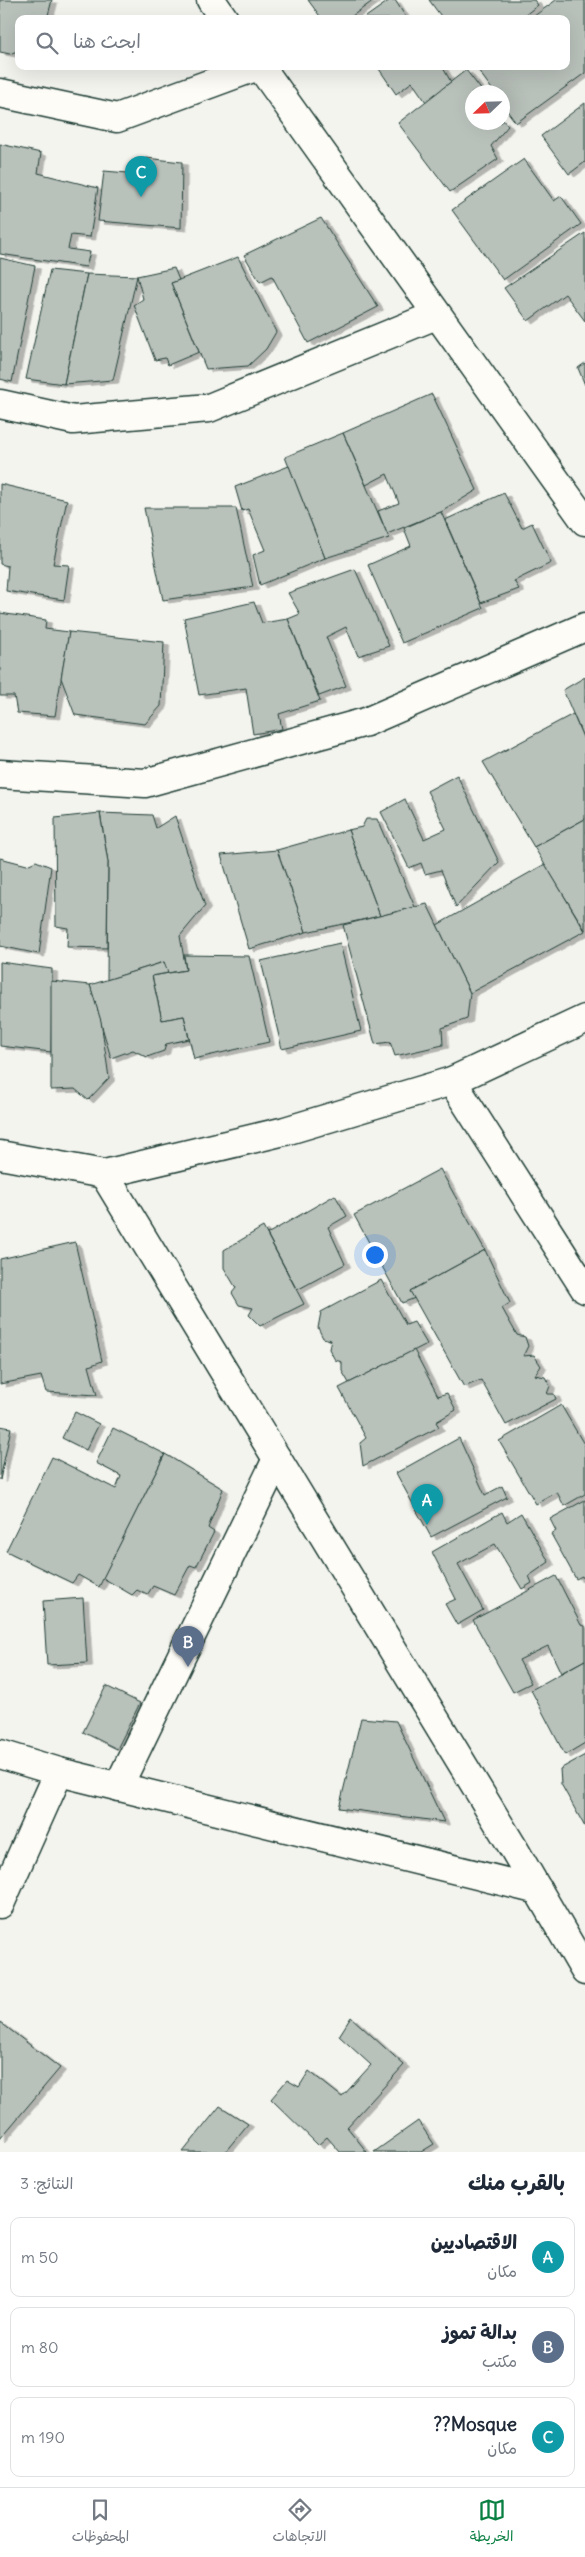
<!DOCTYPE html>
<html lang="ar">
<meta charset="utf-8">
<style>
:root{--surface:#fff;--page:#f6f6f7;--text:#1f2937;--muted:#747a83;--line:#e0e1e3;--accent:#0b8043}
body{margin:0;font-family:Delius,"Playpen Sans Arabic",sans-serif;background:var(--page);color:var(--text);direction:rtl}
.compass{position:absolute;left:465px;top:85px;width:45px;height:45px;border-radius:50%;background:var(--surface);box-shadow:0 5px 20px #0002;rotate:247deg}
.you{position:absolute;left:374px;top:1254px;width:18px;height:18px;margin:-12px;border:4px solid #fff;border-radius:50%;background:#1a73e8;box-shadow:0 0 0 8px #1a73e833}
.badge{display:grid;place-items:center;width:32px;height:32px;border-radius:50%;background:var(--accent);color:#fff;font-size:16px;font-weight:700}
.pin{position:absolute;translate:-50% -41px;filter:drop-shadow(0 1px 2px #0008)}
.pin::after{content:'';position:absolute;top:26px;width:18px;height:15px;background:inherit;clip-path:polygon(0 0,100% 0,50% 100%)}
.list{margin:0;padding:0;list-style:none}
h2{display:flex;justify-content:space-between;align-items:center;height:65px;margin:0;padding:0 20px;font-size:21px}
h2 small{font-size:16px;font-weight:400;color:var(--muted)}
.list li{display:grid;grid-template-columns:32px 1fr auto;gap:15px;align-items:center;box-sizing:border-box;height:80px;margin:0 10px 10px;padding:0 10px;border:1px solid var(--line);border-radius:10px}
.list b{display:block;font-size:19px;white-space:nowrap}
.list p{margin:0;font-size:16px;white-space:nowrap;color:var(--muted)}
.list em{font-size:16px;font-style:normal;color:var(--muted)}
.icon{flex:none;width:28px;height:28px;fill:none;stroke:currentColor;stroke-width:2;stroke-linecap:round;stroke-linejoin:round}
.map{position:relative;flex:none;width:585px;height:2152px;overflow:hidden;direction:ltr}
.search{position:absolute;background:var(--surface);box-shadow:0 5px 20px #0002;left:15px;right:15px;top:15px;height:55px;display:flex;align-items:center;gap:12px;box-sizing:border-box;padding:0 18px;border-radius:10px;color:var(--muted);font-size:19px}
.sheet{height:335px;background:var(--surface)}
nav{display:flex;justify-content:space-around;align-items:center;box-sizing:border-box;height:70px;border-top:1px solid var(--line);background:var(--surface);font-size:14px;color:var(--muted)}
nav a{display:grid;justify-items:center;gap:2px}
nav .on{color:var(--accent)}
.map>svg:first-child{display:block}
.building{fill:#b9c1bb;stroke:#1f3d34;filter:url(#shadow)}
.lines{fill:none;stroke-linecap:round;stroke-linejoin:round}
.street-casing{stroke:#1f3d34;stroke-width:31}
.street{stroke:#fdfcf7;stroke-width:28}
</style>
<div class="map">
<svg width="585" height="2152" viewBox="0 0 585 2152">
<defs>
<filter id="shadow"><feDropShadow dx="5.5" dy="3" stdDeviation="0" flood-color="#0004"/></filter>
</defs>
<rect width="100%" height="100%" fill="#f4f4ef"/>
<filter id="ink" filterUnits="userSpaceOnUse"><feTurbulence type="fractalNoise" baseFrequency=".02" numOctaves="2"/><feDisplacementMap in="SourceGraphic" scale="10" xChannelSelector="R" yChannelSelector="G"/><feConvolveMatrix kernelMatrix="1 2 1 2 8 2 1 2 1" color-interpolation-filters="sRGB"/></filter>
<g filter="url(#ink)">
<g class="building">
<path d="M0 0H52L47 19H19V50L10 54 0 52Z"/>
<path d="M308 0H374L348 19H322Z"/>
<path d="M390 0H395L407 19H363Z"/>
<path d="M429 0H534L538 5 520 19H443Z"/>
<path d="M556 0H585V73L516 123 502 104V92H494L475 66H566V19H530Z"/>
<path d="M377 66H442L451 82 426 102 412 82 396 94Z"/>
<path d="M466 70 483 92H472V122H502V119L508 126 491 146 498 159 450 192 398 123Z"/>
<path d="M585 103V162L569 174 541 136Z"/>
<path d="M0 144 41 153 38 173 98 188 90 237 71 235 68 249 90 252 86 267 0 254Z"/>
<path d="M146 158 182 162 181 228 98 221 104 171 128 173Z"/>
<path d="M524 159 554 201 561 196 581 224 503 280 452 210Z"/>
<path d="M321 218 378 307 308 343 272 276 260 282 244 255Z"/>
<path d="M585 233V321L565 294 528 321 504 288Z"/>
<path d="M238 257 276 332 266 349 248 366 206 369 171 283Z"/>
<path d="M0 258 35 266 12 382 0 379Z"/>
<path d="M174 268 179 280 171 283 199 352 168 365 165 358 155 360 134 305 143 299 137 276Z"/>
<path d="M50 270 87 274 64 384 26 379Z"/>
<path d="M87 274 137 276 113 380 64 384Z"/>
<path d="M585 363V385L578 368Z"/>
<path d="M432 394 477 490 441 512 387 534 378 511 399 503 387 474 366 485 343 433Z"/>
<path d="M343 433 389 538 325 558 285 457Z"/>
<path d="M289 466 325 558 260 585 253 555 265 550 248 509 242 511 235 487Z"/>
<path d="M0 484 67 500 53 564 69 565 64 600 6 591 8 566 0 564Z"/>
<path d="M504 493 522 528 532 523 551 563 514 581 519 589 481 603 445 520Z"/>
<path d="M144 508H236L253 587 163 600Z"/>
<path d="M441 512 483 608 402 643 368 565 411 546 404 528Z"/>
<path d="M355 569 389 646 358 656 346 627 326 637 346 686 319 696 288 619 300 614 288 593Z"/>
<path d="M254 602 262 623 288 619 320 701 279 714 282 729 253 734 246 688 199 695 184 618Z"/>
<path d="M0 613 46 620 45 629 69 632 55 716 17 713 14 696H0Z"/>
<path d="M69 632 164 642 161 706 145 724 75 715 61 678Z"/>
<path d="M585 677V742L563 690Z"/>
<path d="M573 714 585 742V819L534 847 483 762Z"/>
<path d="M457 775 499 862 456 907 441 870 425 874 421 863 409 868 381 812 405 799 424 839 446 829 427 791Z"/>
<path d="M100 813 152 815 156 828 175 816 205 906 180 936 186 970 168 973 164 962 107 980 108 862Z"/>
<path d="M100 813 108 862 107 948 67 947 68 928 56 926 55 818Z"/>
<path d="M366 819H377L415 907 380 916 348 830 362 827Z"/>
<path d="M585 819V930L534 847Z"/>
<path d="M348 830 380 916 306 932 277 850Z"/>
<path d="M277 850 306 932 249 949 221 855Z"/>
<path d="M0 858 27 865 36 861 51 867 39 954 0 946Z"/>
<path d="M545 864 585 931 470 993 437 925Z"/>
<path d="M427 904 470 993 467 1019 442 1028 443 1045 395 1056 390 1042 375 1044 343 925Z"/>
<path d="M340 943 361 1031 282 1049 261 961Z"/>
<path d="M184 955 249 956 269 1042 194 1059 184 1016 162 1020 152 976 186 970Z"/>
<path d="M0 962 52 969 51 1052 0 1046Z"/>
<path d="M164 962 168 973 152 976 162 1020 184 1016 189 1039 166 1044 164 1051 147 1057 133 1050 111 1058 90 985Z"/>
<path d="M51 981 90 985 101 1021 109 1078 88 1100 75 1089 51 1090Z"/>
<path d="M440 1169 485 1250 410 1291 415 1298 402 1303 354 1215Z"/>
<path d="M335 1195 347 1216 328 1227 345 1264 297 1290 267 1234Z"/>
<path d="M263 1227 304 1304 260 1326 249 1315 253 1308 239 1305 232 1293 236 1288 224 1268V1250Z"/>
<path d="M75 1242 102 1361 89 1366 97 1395 46 1392 41 1376 0 1384V1259Z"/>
<path d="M485 1250 510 1303 502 1308 517 1335 525 1337 528 1346 523 1356 534 1355 541 1366 535 1375 545 1377 550 1386 547 1394H554L556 1399 506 1425 481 1380 464 1387 410 1291Z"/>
<path d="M381 1280 406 1325 414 1322 427 1344 349 1383 342 1371V1362L335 1360 329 1349 331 1340 323 1338 318 1328 321 1312Z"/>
<path d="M414 1350 438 1396 447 1393 456 1410 436 1422 439 1427 363 1466 360 1443 366 1438 339 1388Z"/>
<path d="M561 1405 585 1446V1494L564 1506 557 1492 536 1504 499 1441Z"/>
<path d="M75 1412 99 1424 86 1450 62 1438Z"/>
<path d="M0 1426 11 1428 0 1480Z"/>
<path d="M113 1428 165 1454 99 1587 78 1575 72 1583 6 1551 52 1457 116 1489 121 1476 96 1463Z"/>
<path d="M459 1438 485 1495 502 1486 507 1497 431 1537 396 1473Z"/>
<path d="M165 1454 223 1489 208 1528 214 1532 196 1567 190 1565 174 1595 153 1586 147 1595 137 1590 132 1595 103 1578Z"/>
<path d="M585 1500V1582L582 1576 576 1579 551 1534 556 1531 550 1519Z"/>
<path d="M502 1512 507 1522 521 1513 549 1562 529 1576 532 1583 522 1589 495 1544 458 1564 483 1610 457 1625 445 1604 456 1599 432 1552Z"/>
<path d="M556 1576 581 1625 585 1626V1660L561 1673 548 1646 519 1660 531 1683 513 1692 473 1620Z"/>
<path d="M83 1598 87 1663 47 1665 43 1601Z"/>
<path d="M585 1660V1743L565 1755 531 1690Z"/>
<path d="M106 1686 140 1703 117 1749 83 1732Z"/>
<path d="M361 1718 396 1721 444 1822 339 1808Z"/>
<path d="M585 1755V1827L561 1784 560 1769Z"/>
<path d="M351 2017 404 2065 347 2127 367 2152H340L327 2137 318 2145 271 2099 287 2080 299 2087 309 2071 342 2097 371 2065 339 2036Z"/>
<path d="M0 2022 60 2068 0 2139Z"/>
<path d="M220 2106 248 2124 225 2152H183Z"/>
<path d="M418 2121 434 2144 421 2152H374Z"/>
</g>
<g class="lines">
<g class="street-casing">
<g id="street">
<path d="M211 0 224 19"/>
<path d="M260 66 585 521"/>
<path d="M0 93 117 118 258 66"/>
<path d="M0 404 73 420 209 408 436 315"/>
<path d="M0 774 145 783 366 722 585 627"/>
<path d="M452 1081 585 1289"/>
<path d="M0 1155 104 1174 285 1131 452 1081 585 1019"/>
<path d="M104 1174 514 1849 585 1971"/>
<path d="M0 1754 59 1772 538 1890"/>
<path d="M118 1787 277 1459"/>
<path d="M0 1904 59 1772"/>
</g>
</g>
<use href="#street" class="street"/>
</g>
</g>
</svg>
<svg class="compass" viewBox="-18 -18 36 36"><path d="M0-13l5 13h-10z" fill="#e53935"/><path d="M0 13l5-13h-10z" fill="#747a83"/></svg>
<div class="you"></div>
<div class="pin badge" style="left:427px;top:1525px;background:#0f9aa8">A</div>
<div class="pin badge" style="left:188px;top:1667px;background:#5c6f8a">B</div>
<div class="pin badge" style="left:141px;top:197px;background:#0f9aa8">C</div>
<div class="search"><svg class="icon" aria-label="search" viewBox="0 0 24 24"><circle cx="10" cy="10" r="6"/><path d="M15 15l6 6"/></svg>ابحث هنا</div>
</div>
<section class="sheet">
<h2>بالقرب منك<small>النتائج: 3</small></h2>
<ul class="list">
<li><span class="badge" style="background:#0f9aa8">A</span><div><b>الاقتصاديين</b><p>مكان</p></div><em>50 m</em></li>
<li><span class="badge" style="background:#5c6f8a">B</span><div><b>بدالة تموز</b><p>مكتب</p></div><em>80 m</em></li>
<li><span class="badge" style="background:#0f9aa8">C</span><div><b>Mosque??</b><p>مكان</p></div><em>190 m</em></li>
</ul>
</section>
<nav>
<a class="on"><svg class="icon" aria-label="map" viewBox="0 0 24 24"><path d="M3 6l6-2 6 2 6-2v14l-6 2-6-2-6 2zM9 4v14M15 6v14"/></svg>الخريطة</a>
<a><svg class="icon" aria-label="directions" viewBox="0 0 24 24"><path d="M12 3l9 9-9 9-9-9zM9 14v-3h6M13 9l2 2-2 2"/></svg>الاتجاهات</a>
<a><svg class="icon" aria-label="saved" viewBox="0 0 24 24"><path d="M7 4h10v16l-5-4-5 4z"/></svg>المحفوظات</a>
</nav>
